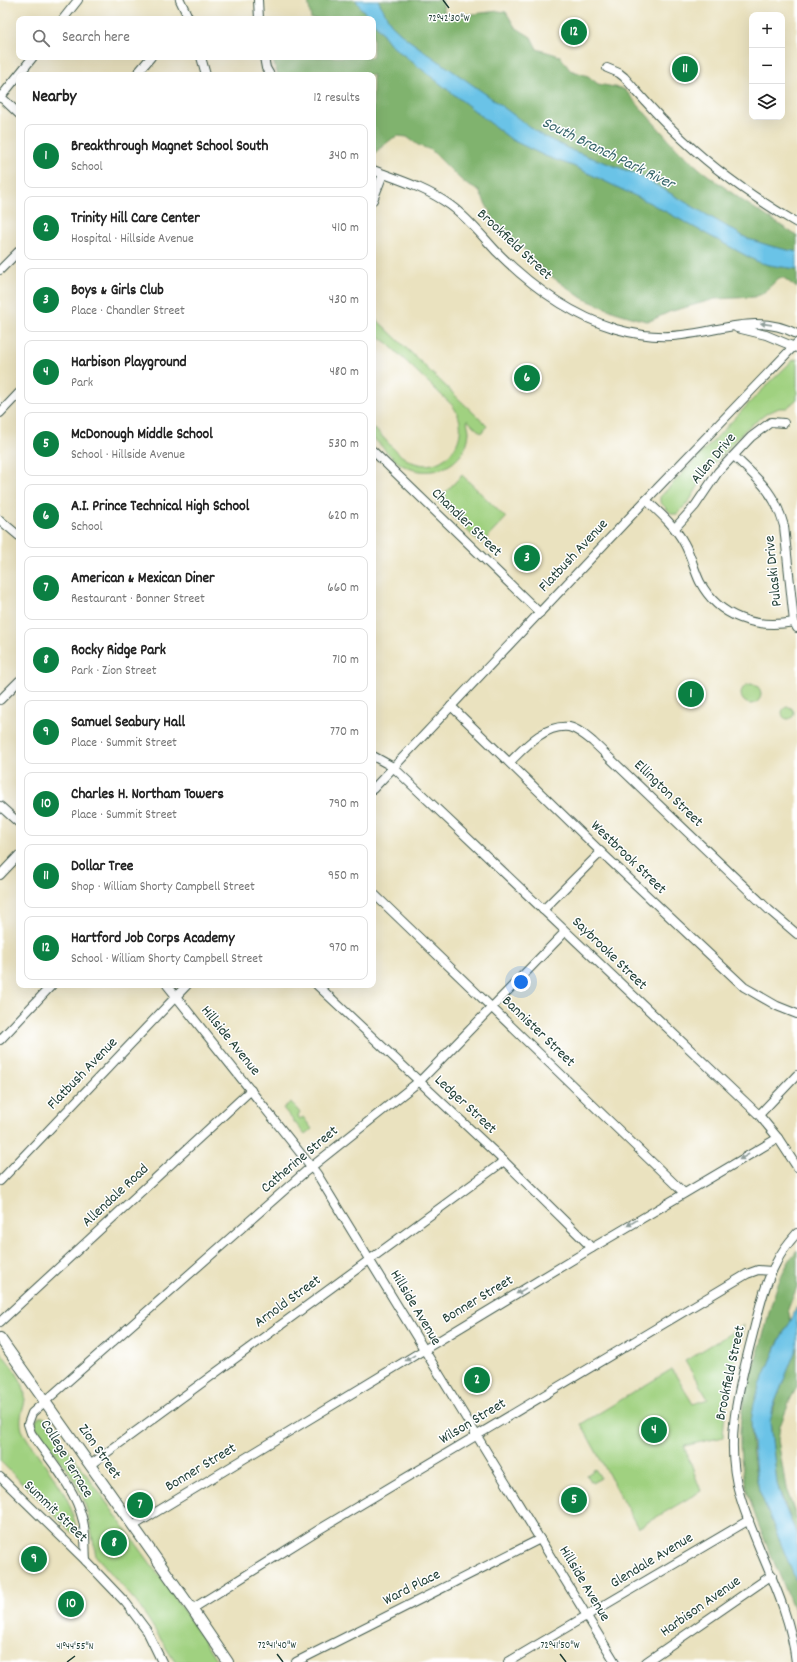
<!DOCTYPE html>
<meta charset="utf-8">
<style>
:root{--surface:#fff;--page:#f6f6f6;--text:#222;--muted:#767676;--line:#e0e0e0;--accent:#0b8043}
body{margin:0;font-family:Dekko,sans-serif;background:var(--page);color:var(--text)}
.controls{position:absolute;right:12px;top:12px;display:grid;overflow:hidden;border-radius:8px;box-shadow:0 4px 16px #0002}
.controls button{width:36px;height:36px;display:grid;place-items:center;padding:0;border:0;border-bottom:1px solid var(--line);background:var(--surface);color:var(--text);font:20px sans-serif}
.you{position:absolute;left:521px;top:982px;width:14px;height:14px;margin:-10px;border:3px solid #fff;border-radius:50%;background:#1a73e8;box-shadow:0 0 0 6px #1a73e833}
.badge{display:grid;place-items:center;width:26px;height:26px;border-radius:50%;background:var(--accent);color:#fff;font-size:13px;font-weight:700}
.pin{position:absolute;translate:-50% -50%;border:2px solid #fff;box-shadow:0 1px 4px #0006}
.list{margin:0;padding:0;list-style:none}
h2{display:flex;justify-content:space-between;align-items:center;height:52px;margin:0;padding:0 16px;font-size:17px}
h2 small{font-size:13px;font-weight:400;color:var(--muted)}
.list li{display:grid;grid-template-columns:26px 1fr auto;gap:12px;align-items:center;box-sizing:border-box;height:64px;margin:0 8px 8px;padding:0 8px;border:1px solid var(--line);border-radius:8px}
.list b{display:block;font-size:15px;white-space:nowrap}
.list p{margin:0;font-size:13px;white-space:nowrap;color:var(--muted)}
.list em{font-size:13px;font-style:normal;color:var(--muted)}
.icon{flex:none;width:22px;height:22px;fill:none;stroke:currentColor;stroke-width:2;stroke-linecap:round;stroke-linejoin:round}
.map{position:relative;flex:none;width:797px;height:1662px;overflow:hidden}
.search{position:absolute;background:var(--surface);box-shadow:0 4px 16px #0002;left:16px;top:16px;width:360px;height:44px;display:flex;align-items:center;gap:10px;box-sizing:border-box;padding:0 14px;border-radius:8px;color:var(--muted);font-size:15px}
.panel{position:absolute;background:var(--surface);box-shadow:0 4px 16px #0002;left:16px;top:72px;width:360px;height:916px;border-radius:8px}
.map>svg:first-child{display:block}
.green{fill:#a0d180;stroke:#60875a}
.forest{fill:#80b36e;stroke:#507851}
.water{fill:#6ac3e7;stroke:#44808e}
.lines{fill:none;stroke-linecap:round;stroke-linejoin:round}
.minor-casing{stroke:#3d5649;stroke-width:10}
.major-casing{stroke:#3d5649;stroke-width:12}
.minor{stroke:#fff;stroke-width:8}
.major{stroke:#fff;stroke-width:10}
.oneway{fill:#8f9e9a}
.ticks{fill:none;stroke:#1f3d34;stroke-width:1.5}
.labels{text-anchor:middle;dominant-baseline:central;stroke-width:3;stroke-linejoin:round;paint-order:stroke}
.street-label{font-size:15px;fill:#1f3d34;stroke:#fff}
.water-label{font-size:16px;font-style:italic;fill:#36656a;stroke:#fff}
.ticks-label{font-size:10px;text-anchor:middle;fill:#1f3d34;stroke:#fff;stroke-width:3;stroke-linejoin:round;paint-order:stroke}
</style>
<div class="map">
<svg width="797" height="1662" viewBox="0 0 797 1662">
<rect width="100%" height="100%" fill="#fff"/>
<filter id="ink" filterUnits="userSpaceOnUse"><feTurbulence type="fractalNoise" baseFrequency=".025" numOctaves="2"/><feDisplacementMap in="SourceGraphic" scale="8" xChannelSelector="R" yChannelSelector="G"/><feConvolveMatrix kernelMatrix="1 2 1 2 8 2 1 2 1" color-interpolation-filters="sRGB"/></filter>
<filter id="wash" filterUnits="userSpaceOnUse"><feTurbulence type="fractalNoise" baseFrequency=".012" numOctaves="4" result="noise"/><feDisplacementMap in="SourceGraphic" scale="16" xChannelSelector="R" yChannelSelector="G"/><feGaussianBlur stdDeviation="0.9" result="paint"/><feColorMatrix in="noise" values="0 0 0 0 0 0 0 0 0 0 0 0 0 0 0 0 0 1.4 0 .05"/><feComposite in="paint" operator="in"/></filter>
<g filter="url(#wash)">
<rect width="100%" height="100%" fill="#eae2bf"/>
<g class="green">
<path d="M375 318 487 426 481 433 467 420C467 424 469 428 469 432 467 466 430 481 402 465 392 459 382 446 373 438V427C385 438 397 456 412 462 447 476 475 433 452 405L387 343 380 338 373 337 374 330 373 319Z"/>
<path d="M797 359V399L787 408H779L766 414 746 429 708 470 690 500 677 514H672L660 502V497L754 398 792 361Z"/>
<path d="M462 475 506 518 481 544 437 501Z"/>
<circle cx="751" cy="694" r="10"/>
<circle cx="788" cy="713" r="6"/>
<path d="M291 1102 300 1113 298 1116 300 1119 303 1117 312 1129 305 1135 283 1108Z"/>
<path d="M744 1325C735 1362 725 1399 723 1437L684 1446 701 1491 638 1528 581 1424 672 1369 693 1404 708 1399 685 1361Z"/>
<path d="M0 1351C9 1364 25 1380 25 1397 25 1410 18 1414 22 1430 41 1465 71 1488 76 1530L74 1533 71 1532 0 1461Z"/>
<path d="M39 1417H43L47 1420 171 1592 218 1662H175L148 1619 137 1603 96 1556 89 1518 83 1497 73 1478 36 1427 35 1422Z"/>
<path d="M595 1469 601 1478 592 1483 587 1475Z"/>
</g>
<g class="forest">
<path d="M308 0H356L360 7 371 19H311Z"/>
<path d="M378 0H442L445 15 449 17 498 11 506 12 515 27 531 37 537 49 560 56 570 70 588 76 598 84 620 88 625 90 675 147 701 170 743 201 797 236V252L774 247 748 239 639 175 573 151 539 134 487 95 407 39 391 24Z"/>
<path d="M373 21 392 46 512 140 545 156 573 166 648 202 756 261C768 266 784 267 797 269V288L784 278H779L762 294 754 297 715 299 669 312 652 320 647 321 638 319 615 312 582 298 548 274 514 239 495 222 479 191 466 184 459 178 431 150 418 145 407 137 398 136 393 138 379 149 373 157V75H278L272 57H373Z"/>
<path d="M797 1250V1287L788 1309 791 1322C781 1333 776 1347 771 1360 764 1376 757 1392 753 1409 748 1429 754 1470 759 1490L797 1583V1619C776 1558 737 1498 740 1431 741 1400 753 1369 762 1340 770 1309 777 1275 797 1250Z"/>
<path d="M797 1347V1387L791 1398 780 1426 778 1440 786 1488 797 1519V1535L777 1484 770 1420 777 1397Z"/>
</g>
<g class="water">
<path d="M356 0H378L391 24 407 39 487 95 539 134 573 151 639 175 748 239 774 247 797 252V269C784 267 768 266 756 261L648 202 573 166 545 156 512 140 392 46 373 21V19H371L360 7Z"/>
<path d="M797 1306V1347L773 1407 770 1423 777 1484 783 1503 797 1535V1583L759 1490 756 1473 751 1422 754 1404 759 1388 781 1337 791 1321Z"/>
</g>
</g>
<g filter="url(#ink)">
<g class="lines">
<g class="minor-casing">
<g id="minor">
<path d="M180 0 189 19"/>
<path d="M258 0 259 19"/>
<path d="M63 19 78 0"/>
<path d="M201 57 206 75"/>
<path d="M264 57 266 68 270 75"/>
<path d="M607 68 619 73 624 77C640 95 655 113 672 129 709 166 752 197 797 223"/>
<path d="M136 75 151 57"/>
<path d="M0 96 19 114"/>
<path d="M0 98 33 57"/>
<path d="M373 170C400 180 426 188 450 205 468 218 482 236 497 252 530 285 571 315 616 329 637 335 660 338 682 335 722 331 758 313 797 334"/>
<path d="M373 200 383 174"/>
<path d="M0 270 19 251"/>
<path d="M737 328 766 335 797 348"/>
<path d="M0 413 19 393"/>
<path d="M373 451 540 613"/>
<path d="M734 456C758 479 775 492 784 526L794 622 797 628"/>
<path d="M646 500C660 513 675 526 684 543 691 555 694 570 700 582 719 618 757 629 794 622"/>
<path d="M0 520 19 536"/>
<path d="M675 528 695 506 718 472 751 437 771 422 784 423"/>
<path d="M0 700 19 681"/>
<path d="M451 706 601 852 744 987 777 1006 797 1014"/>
<path d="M373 756 393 767 759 1115 778 1138 797 1167"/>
<path d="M510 762C525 747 545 724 569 727 578 729 586 736 593 742L769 910 797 934"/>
<path d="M373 789 646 500 797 343"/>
<path d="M0 806 19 823"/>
<path d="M0 875 19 855"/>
<path d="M373 893 684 1193"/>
<path d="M543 910 601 852"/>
<path d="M167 985 317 1174 615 1662"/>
<path d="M317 985 504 1161 592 1248"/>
<path d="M0 1040 52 985"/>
<path d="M759 1115 797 1075"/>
<path d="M0 1181 187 985"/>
<path d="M0 1322 251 1090"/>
<path d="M90 1465 504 1161"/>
<path d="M0 1477 86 1561 126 1603 147 1631 162 1662"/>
<path d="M133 1526 592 1248 778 1138"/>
<path d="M86 1561C85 1548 86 1533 83 1521 75 1487 50 1461 31 1433L28 1424 32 1413 305 1172 422 1079 565 932"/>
<path d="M192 1609 320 1529 747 1274 758 1270 772 1271"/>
<path d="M296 1662 540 1539"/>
<path d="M508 1662 749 1520"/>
<path d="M646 1662 772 1575"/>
<path d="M796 1662C789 1601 757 1553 740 1496 724 1443 738 1392 751 1341 758 1315 763 1287 776 1263 781 1252 789 1242 797 1233"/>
</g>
</g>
<g class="major-casing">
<path id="major" d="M0 1338 192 1609 228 1662"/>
</g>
<use href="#minor" class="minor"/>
<use href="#major" class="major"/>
</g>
<defs><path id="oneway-solid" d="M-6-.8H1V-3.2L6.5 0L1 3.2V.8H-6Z"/></defs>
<g class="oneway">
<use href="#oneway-solid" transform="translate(766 324) rotate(-172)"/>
<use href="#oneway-solid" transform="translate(744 1157) rotate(150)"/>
<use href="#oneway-solid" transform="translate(632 1223) rotate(149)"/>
<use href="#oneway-solid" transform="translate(521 1291) rotate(149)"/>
<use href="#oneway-solid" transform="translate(410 1358) rotate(149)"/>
</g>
</g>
<path class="ticks" d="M443 0 449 8M277 1654 283 1662M560 1654 566 1662M67 1662 75 1656"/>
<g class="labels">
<g class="street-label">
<text transform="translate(514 245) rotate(43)">Brookfield Street</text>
<text transform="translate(714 459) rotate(-50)">Allen Drive</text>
<text transform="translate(466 523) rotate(44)">Chandler Street</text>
<text transform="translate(574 556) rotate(-47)">Flatbush Avenue</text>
<text transform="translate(774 571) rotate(-96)">Pulaski Drive</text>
<text transform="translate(668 794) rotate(44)">Ellington Street</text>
<text transform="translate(628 858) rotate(44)">Westbrook Street</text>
<text transform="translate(609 954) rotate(44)">Saybrooke Street</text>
<text transform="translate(538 1032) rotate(44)">Bannister Street</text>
<text transform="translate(230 1041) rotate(51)">Hillside Avenue</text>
<text transform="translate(83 1074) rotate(-46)">Flatbush Avenue</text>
<text transform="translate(465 1105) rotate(43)">Ledger Street</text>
<text transform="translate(300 1160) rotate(-40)">Catherine Street</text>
<text transform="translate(116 1196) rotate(-43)">Allendale Road</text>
<text transform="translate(478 1300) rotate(-31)">Bonner Street</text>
<text transform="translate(288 1302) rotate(-36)">Arnold Street</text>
<text transform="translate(415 1308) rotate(59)">Hillside Avenue</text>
<text transform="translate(731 1373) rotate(-78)">Brookfield Street</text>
<text transform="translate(473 1422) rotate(-31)">Wilson Street</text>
<text transform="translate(99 1452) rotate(55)">Zion Street</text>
<text transform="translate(66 1459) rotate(59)">College Terrace</text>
<text transform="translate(201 1468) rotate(-31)">Bonner Street</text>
<text transform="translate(55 1512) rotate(44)">Summit Street</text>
<text transform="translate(652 1561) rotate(-31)">Glendale Avenue</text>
<text transform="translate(584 1584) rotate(59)">Hillside Avenue</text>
<text transform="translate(412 1588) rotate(-27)">Ward Place</text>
<text transform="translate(701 1607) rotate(-35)">Harbison Avenue</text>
</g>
<g class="water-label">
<text transform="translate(608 154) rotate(26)">South Branch Park River</text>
</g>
</g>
<g class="ticks-label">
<text x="449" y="21">72°42'30"W</text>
<text x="277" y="1648">72°41'40"W</text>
<text x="560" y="1648">72°41'50"W</text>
<text x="75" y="1649">41°44'55"N</text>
</g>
</svg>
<div class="controls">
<button>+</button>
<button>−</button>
<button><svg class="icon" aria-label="layers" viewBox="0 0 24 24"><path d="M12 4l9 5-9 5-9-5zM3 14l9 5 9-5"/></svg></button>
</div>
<div class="you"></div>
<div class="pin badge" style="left:691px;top:694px">1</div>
<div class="pin badge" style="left:477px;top:1380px">2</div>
<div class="pin badge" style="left:527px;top:558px">3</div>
<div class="pin badge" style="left:654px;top:1430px">4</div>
<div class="pin badge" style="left:574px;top:1500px">5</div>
<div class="pin badge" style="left:527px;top:378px">6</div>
<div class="pin badge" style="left:140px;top:1505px">7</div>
<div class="pin badge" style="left:114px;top:1543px">8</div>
<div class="pin badge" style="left:34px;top:1559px">9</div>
<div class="pin badge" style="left:71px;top:1604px">10</div>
<div class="pin badge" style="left:685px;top:69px">11</div>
<div class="pin badge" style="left:574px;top:32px">12</div>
<div class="search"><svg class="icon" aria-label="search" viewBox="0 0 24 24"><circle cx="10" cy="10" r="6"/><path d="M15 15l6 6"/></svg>Search here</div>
<section class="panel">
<h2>Nearby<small>12 results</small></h2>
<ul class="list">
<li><span class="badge">1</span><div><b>Breakthrough Magnet School South</b><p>School</p></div><em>340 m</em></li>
<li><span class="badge">2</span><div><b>Trinity Hill Care Center</b><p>Hospital · Hillside Avenue</p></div><em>410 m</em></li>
<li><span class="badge">3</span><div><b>Boys &amp; Girls Club</b><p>Place · Chandler Street</p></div><em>430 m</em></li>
<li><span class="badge">4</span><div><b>Harbison Playground</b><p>Park</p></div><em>480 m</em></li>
<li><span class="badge">5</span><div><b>McDonough Middle School</b><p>School · Hillside Avenue</p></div><em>530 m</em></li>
<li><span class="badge">6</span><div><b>A.I. Prince Technical High School</b><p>School</p></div><em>620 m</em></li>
<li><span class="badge">7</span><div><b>American &amp; Mexican Diner</b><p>Restaurant · Bonner Street</p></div><em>660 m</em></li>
<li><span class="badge">8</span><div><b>Rocky Ridge Park</b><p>Park · Zion Street</p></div><em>710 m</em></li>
<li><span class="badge">9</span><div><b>Samuel Seabury Hall</b><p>Place · Summit Street</p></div><em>770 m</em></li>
<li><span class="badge">10</span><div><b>Charles H. Northam Towers</b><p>Place · Summit Street</p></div><em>790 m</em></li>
<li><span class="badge">11</span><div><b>Dollar Tree</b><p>Shop · William Shorty Campbell Street</p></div><em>950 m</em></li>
<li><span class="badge">12</span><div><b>Hartford Job Corps Academy</b><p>School · William Shorty Campbell Street</p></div><em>970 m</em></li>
</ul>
</section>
</div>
